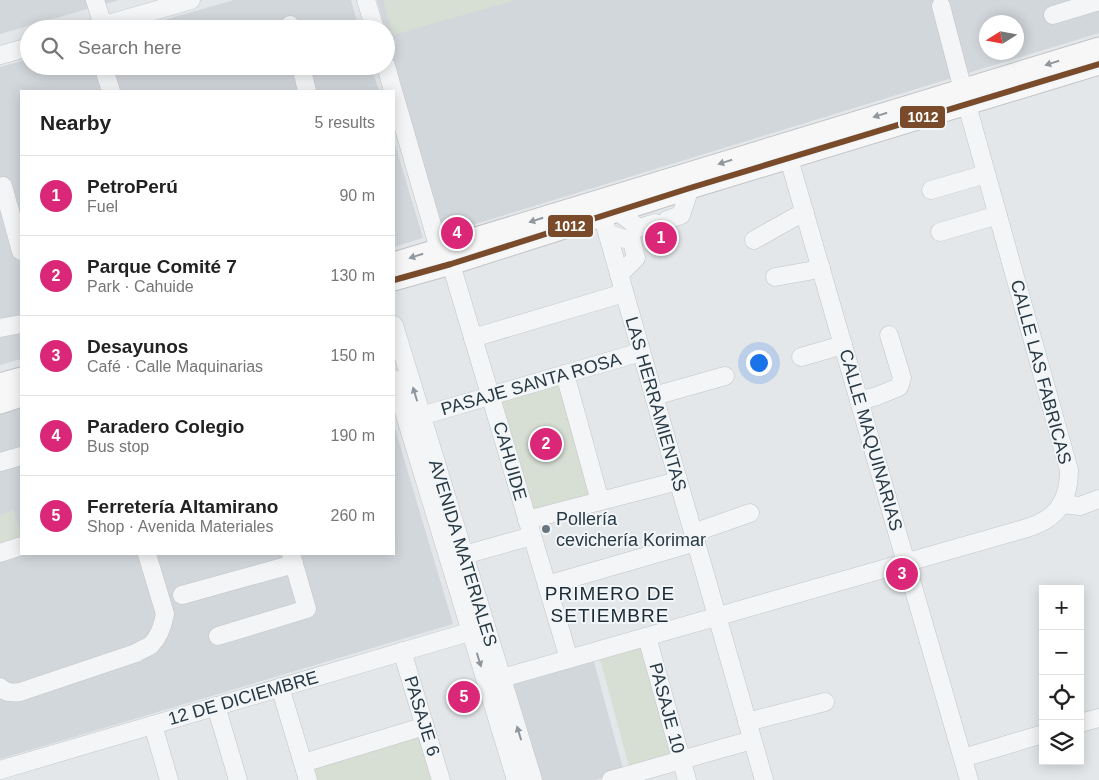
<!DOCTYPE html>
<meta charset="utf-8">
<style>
:root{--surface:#fff;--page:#f6f6f6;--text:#222;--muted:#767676;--line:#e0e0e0;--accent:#db2777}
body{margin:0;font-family:Arial,sans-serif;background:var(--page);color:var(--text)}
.controls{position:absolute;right:15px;bottom:15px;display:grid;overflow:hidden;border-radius:0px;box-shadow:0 2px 12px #0003}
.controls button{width:45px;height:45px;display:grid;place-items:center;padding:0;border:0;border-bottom:1px solid var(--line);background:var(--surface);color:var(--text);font:25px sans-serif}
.compass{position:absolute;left:979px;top:15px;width:45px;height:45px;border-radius:50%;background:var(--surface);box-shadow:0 2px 12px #0003;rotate:259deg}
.you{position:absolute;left:758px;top:362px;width:18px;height:18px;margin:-12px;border:4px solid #fff;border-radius:50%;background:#1a73e8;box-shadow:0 0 0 8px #1a73e833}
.badge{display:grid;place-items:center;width:32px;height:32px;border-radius:50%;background:var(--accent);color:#fff;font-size:16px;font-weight:700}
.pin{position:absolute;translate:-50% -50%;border:2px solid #fff;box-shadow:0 1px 5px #0006}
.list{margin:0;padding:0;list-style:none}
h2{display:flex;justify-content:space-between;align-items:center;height:65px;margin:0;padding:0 20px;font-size:21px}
h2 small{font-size:16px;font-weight:400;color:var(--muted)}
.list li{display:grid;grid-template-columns:32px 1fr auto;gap:15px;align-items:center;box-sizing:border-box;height:80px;padding:0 20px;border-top:1px solid var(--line)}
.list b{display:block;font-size:19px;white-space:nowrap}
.list p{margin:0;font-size:16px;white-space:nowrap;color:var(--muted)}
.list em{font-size:16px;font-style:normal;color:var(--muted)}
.icon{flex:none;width:28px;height:28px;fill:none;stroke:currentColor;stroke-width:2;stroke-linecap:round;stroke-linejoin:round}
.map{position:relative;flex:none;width:1099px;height:780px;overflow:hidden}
.search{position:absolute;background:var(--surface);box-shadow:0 2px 12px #0003;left:20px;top:20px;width:375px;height:55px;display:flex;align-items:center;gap:12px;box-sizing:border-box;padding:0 18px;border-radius:28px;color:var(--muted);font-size:19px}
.panel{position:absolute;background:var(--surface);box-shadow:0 2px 12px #0003;left:20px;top:90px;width:375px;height:465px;border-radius:0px}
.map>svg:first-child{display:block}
.built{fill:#d2d7dc;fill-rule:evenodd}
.green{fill:#d7ded4}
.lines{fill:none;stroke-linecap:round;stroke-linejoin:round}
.minor-casing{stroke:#c2c5c7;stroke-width:19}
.major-casing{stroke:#c0c4c7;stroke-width:23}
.minor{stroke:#f3f5f6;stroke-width:18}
.major{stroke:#f7f7f7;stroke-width:21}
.bus-1-casing{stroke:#f2f6f8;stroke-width:10}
.bus-1{stroke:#7a4b2a;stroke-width:6}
.oneway{fill:#90989e}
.oneway2{fill:#8e979d}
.poi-dot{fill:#6a767e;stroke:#f2f6f8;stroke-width:2}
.labels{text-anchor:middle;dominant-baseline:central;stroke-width:4;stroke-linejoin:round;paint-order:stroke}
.street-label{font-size:18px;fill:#293944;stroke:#f2f6f8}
.poi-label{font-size:18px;fill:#293944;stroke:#f2f6f8;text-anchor:start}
.neighbourhood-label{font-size:19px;letter-spacing:1px;fill:#1b2a35;stroke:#f2f6f8}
.line-badge{stroke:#f2f6f8;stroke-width:2}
.badge-label{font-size:14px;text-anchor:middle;font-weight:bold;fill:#fff}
</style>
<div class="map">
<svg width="1099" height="780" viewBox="0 0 1099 780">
<rect width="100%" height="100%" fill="#e4e7e9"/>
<g class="built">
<path d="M0 0H119L0 34Z"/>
<path d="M234 0H351L359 29H133Z"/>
<path d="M377 0H1099V33L443 234 386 33V29H385ZM986 22H1016V52H986Z"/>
<path d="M29 59V66H371L379 91H21V359L0 365V67Z"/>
<path d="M394 141 423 238 394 247Z"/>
<path d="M21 407V554H394V425L453 624 0 759V414Z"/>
<path d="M591 651 624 772 596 780H537L505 675Z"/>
</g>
<g class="green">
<path d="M383 0H516L393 35Z"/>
<path d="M562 373 595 496 532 514 496 393Z"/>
<path d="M14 510 21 534V538L0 544V515Z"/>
<path d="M646 646 676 757 630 770 600 659Z"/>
<path d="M423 729 438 780H311L306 763Z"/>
</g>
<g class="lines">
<g class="minor-casing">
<g id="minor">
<path d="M95 0 103 25"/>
<path d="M366 0 375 29"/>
<path d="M941 6 963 90"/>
<path d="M1053 15 1099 1"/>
<path d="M290 25 291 29"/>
<path d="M91 29 191 0"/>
<path d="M0 55 29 47"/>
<path d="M103 66 111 91"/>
<path d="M301 66 307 91"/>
<path d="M386 66 393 91"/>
<path d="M394 94 439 249 451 264 569 659"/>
<path d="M789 159 969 780"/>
<path d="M3 186 21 251"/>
<path d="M931 190 986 174"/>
<path d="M599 204 764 780"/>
<path d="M617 211 639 228 655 223"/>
<path d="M667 220 681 215 690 188"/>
<path d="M940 232 998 215"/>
<path d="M608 234 632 241 636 258 619 275"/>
<path d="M754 240 795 217 805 213"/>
<path d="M775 277 809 271 821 267"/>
<path d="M394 325 533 780"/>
<path d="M0 328 21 324"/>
<path d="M473 338 624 293"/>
<path d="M801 357 843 345"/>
<path d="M565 374 600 501"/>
<path d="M394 379 516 780"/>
<path d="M654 396 725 376"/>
<path d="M859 401 877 396 899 387 902 378 889 335"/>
<path d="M421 416 641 352"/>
<path d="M0 462 21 456"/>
<path d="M1061 504 1080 506 1099 499"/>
<path d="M527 520 678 481"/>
<path d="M693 533 750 513"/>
<path d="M0 553 21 546"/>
<path d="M464 555 532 536"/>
<path d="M547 585 696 542"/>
<path d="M182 595 294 564"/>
<path d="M218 636 307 609 291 554"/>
<path d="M647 637 687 780"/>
<path d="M402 651 441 780"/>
<path d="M502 678 1027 528C1057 519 1069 501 1069 470L967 105"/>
<path d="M0 687C6 693 12 693 20 692L136 653C140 650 147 648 151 645 159 637 163 625 165 614L147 554"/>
<path d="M280 687 308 780"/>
<path d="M216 706 238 780"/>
<path d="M747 722 825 702"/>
<path d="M1080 723 1099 718"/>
<path d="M153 725 169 780"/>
<path d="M963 758 1043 734"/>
<path d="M303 763 425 726"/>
<path d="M0 770 486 627"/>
<path d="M611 780 752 740"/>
</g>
</g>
<g class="major-casing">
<g id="major">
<path d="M394 263 1099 48"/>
<path d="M394 280 451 264 690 188 1099 64"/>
<path d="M0 384 21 378"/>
<path d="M0 403 21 396"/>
</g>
</g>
<use href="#minor" class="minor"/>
<use href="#major" class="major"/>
<g class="bus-1-casing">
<path id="bus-1" d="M394 280 451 264 690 188 1099 64"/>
</g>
<use href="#bus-1" class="bus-1"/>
</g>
<defs><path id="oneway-solid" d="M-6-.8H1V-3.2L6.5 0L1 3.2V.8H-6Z" transform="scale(1.25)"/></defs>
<g class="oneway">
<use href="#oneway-solid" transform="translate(1052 63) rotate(163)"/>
<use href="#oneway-solid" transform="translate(880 115) rotate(163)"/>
<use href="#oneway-solid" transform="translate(725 162) rotate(163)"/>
<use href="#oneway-solid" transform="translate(536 220) rotate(163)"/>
<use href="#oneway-solid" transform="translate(416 256) rotate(163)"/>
</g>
<g class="oneway2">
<use href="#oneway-solid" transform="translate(415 394) rotate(-107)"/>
<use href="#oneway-solid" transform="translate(479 660) rotate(73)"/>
<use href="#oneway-solid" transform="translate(519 733) rotate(-107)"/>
</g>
<circle class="poi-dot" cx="546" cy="529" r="5"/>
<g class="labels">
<g class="street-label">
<text transform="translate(1041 372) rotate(75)">CALLE LAS FABRICAS</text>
<text transform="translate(531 384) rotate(-16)">PASAJE SANTA ROSA</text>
<text transform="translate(656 404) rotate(74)">LAS HERRAMIENTAS</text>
<text transform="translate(871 440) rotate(74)">CALLE MAQUINARIAS</text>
<text transform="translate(510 461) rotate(74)">CAHUIDE</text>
<text transform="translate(463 553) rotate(73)">AVENIDA MATERIALES</text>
<text transform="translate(243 698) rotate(-16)">12 DE DICIEMBRE</text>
<text transform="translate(667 708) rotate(75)">PASAJE 10</text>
<text transform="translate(422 716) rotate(73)">PASAJE 6</text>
</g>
<g class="poi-label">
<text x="556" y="519">Pollería<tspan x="556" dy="21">cevichería Korimar</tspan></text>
</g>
<g class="neighbourhood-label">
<text x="610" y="593">PRIMERO DE<tspan x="610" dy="22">SETIEMBRE</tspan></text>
</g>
</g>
<g class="line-badge">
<rect x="899" y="105" width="47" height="24" rx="5" fill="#7a4b2a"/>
<rect x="547" y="214" width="47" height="24" rx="5" fill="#7a4b2a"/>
</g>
<g class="badge-label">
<text x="923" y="122">1012</text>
<text x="570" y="231">1012</text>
</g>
</svg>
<div class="controls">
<button>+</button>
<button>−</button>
<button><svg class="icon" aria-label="locate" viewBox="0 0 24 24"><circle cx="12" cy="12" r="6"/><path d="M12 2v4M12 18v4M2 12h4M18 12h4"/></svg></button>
<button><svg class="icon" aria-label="layers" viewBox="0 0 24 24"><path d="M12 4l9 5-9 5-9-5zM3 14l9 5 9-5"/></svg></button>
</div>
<svg class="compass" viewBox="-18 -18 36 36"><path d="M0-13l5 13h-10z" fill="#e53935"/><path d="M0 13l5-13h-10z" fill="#767676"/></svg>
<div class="you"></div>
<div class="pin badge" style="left:661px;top:238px">1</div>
<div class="pin badge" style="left:546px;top:444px">2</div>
<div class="pin badge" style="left:902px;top:574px">3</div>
<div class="pin badge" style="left:457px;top:233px">4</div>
<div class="pin badge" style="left:464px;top:697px">5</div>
<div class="search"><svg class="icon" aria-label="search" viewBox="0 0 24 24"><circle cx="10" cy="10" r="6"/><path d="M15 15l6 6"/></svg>Search here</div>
<section class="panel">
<h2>Nearby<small>5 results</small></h2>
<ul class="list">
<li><span class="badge">1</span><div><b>PetroPerú</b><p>Fuel</p></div><em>90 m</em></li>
<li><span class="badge">2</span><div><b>Parque Comité 7</b><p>Park · Cahuide</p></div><em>130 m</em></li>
<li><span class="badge">3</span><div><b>Desayunos</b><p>Café · Calle Maquinarias</p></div><em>150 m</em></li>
<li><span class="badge">4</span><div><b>Paradero Colegio</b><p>Bus stop</p></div><em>190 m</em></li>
<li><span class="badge">5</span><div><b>Ferretería Altamirano</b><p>Shop · Avenida Materiales</p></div><em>260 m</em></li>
</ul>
</section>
</div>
